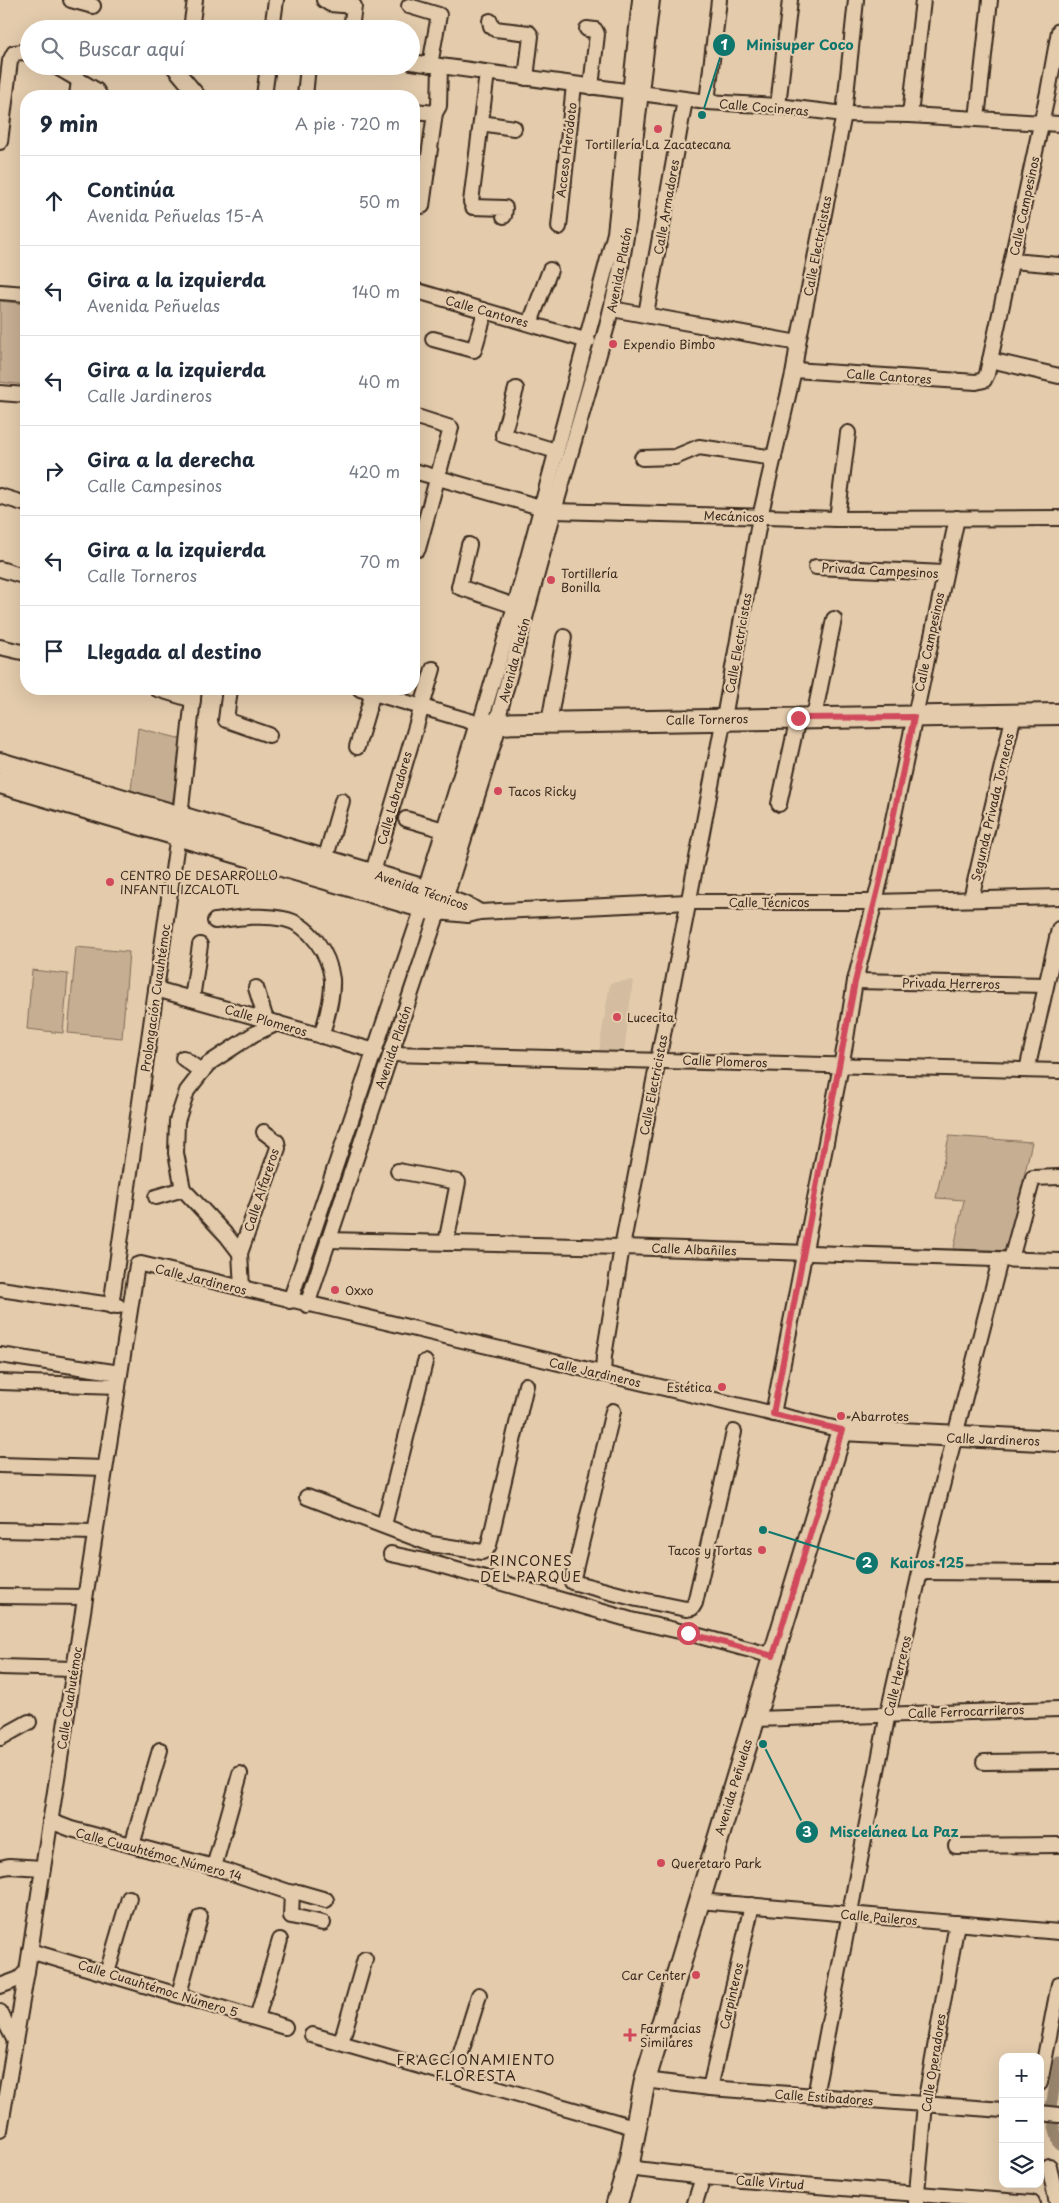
<!DOCTYPE html>
<html lang="es">
<meta charset="utf-8">
<style>
:root{--surface:#fff;--page:#f2f2f3;--text:#1f2937;--muted:#747a83;--line:#e0e1e3}
body{margin:0;font-family:"Playpen Sans",sans-serif;background:var(--page);color:var(--text)}
.controls{position:absolute;right:15px;bottom:15px;display:grid;overflow:hidden;border-radius:10px;box-shadow:0 5px 20px #0002}
.controls button{width:45px;height:45px;display:grid;place-items:center;padding:0;border:0;border-bottom:1px solid var(--line);background:var(--surface);color:var(--text);font:25px sans-serif}
.stop{position:absolute;width:15px;height:15px;margin:-11px;border:4px solid #d1495b;border-radius:50%;background:#fff}
.stop.end{background:#d1495b;border-color:#fff;box-shadow:0 1px 5px #0008}
.list{margin:0;padding:0;list-style:none}
h2{display:flex;justify-content:space-between;align-items:center;height:65px;margin:0;padding:0 20px;font-size:21px}
h2 small{font-size:16px;font-weight:400;color:var(--muted)}
.list li{display:grid;grid-template-columns:32px 1fr auto;gap:15px;align-items:center;box-sizing:border-box;height:90px;padding:0 20px;border-top:1px solid var(--line)}
.list b{display:block;font-size:19px;white-space:nowrap}
.list p{margin:0;font-size:16px;white-space:nowrap;color:var(--muted)}
.list em{font-size:16px;font-style:normal;color:var(--muted)}
.icon{flex:none;width:28px;height:28px;fill:none;stroke:currentColor;stroke-width:2;stroke-linecap:round;stroke-linejoin:round}
.map{position:relative;flex:none;width:1059px;height:2203px;overflow:hidden}
.search{position:absolute;background:var(--surface);box-shadow:0 5px 20px #0002;left:20px;top:20px;width:400px;height:55px;display:flex;align-items:center;gap:12px;box-sizing:border-box;padding:0 18px;border-radius:28px;color:var(--muted);font-size:19px}
.panel{position:absolute;background:var(--surface);box-shadow:0 5px 20px #0002;left:20px;top:90px;width:400px;height:605px;border-radius:20px}
.map>svg:first-child{display:block}
.built{fill:#d3bc9f}
.green{fill:#c5ae92;stroke:#806c58}
.lines{fill:none;stroke-linecap:round;stroke-linejoin:round}
.canal{stroke:#9a866e;stroke-width:11}
.street-casing{stroke:#3b2a1e;stroke-width:18}
.secondary-casing{stroke:#3b2a1e;stroke-width:24}
.street{stroke:#e3cbac;stroke-width:14}
.secondary{stroke:#e3cbac;stroke-width:20}
.route{stroke:#d1495b;stroke-width:6}
.poi-dot{fill:#d1495b;stroke:#e3cbac;stroke-width:2}
.labels{text-anchor:middle;dominant-baseline:central;stroke-width:4.5;stroke-linejoin:round;paint-order:stroke}
.street-label{font-size:12px;fill:#3b2a1e;stroke:#e3cbac}
.poi-label{font-size:12px;fill:#3b2a1e;stroke:#e3cbac;text-anchor:start}
.neighbourhood-label{font-size:14px;letter-spacing:1px;fill:#3b2a1e;stroke:#e3cbac}
.leader{fill:none;stroke:#0f766e;stroke-width:2}
.callout-dot{fill:#0f766e;stroke:#e3cbac;stroke-width:2}
.mark-label{font-size:15px;text-anchor:middle;font-weight:bold;fill:#fff}
.callout-label{font-size:14px;text-anchor:middle;font-weight:bold;fill:#0f766e;stroke:#e3cbac;stroke-width:4.5;stroke-linejoin:round;paint-order:stroke}
</style>
<div class="map">
<svg width="1059" height="2203" viewBox="0 0 1059 2203">
<rect width="100%" height="100%" fill="#e3cbac"/>
<filter id="ink" filterUnits="userSpaceOnUse"><feTurbulence type="fractalNoise" baseFrequency=".02" numOctaves="2"/><feDisplacementMap in="SourceGraphic" scale="10" xChannelSelector="R" yChannelSelector="G"/><feConvolveMatrix kernelMatrix="1 2 1 2 8 2 1 2 1" color-interpolation-filters="sRGB"/></filter>
<g filter="url(#ink)">
<path class="built" d="M633 980 624 1052 599 1051 610 983Z"/>
<g class="green">
<path d="M0 301 26 304V385L0 382Z"/>
<path d="M138 728 182 739 171 811 130 799Z"/>
<path d="M76 947 129 952 122 1038 68 1033Z"/>
<path d="M32 970 68 974 63 1033 27 1029Z"/>
<path d="M949 1136 1032 1142 1005 1259 952 1257 964 1200 936 1198Z"/>
</g>
<g class="lines">
<path class="canal" d="M1059 2062 1050 2112 1059 2144"/>
<g class="street-casing">
<g id="street">
<path d="M71 0 93 6"/>
<path d="M324 0 330 4 354 6 351 29"/>
<path d="M409 6 439 15 430 65"/>
<path d="M490 21 491 26 495 29 529 33 531 36 526 78"/>
<path d="M191 29 195 0"/>
<path d="M272 29 276 0"/>
<path d="M587 29 595 30 597 34 591 87"/>
<path d="M411 62 707 102 778 106 844 114 910 115 1059 124"/>
<path d="M55 66 96 90 100 96"/>
<path d="M173 66 198 96"/>
<path d="M487 73 471 202 473 207 505 208 504 216"/>
<path d="M77 96 79 80"/>
<path d="M264 96 268 66"/>
<path d="M305 96 308 66"/>
<path d="M707 102 719 0"/>
<path d="M778 106 790 0"/>
<path d="M414 111 435 113"/>
<path d="M910 115 923 0"/>
<path d="M977 119 990 0"/>
<path d="M481 123 514 128"/>
<path d="M0 142 10 61 14 53 23 52 29 54"/>
<path d="M422 206 435 113 439 106 440 67"/>
<path d="M559 227 574 85"/>
<path d="M1012 261 1059 265"/>
<path d="M414 290 588 341"/>
<path d="M0 292 26 294"/>
<path d="M612 309 798 343"/>
<path d="M646 314 685 100"/>
<path d="M530 323 550 270"/>
<path d="M433 339 474 350 485 312"/>
<path d="M990 360 1059 376"/>
<path d="M794 370 976 382 984 380 987 374 1048 92 1059 31"/>
<path d="M516 389 503 435 556 451"/>
<path d="M0 393 26 395"/>
<path d="M414 416 451 428 418 549 414 547"/>
<path d="M642 458 675 457 699 447 774 458"/>
<path d="M414 471 554 511 837 519 1059 518"/>
<path d="M0 496 26 504"/>
<path d="M837 519 848 433"/>
<path d="M469 545 459 587 515 606"/>
<path d="M816 567 944 573"/>
<path d="M0 569 26 577"/>
<path d="M0 647 26 653"/>
<path d="M157 689 193 700"/>
<path d="M230 689 226 720 269 735"/>
<path d="M360 689 480 724 515 606 615 233 640 0"/>
<path d="M814 717 834 619"/>
<path d="M549 723 564 637"/>
<path d="M496 725 554 511 607 326 620 272 629 219 635 142 652 0"/>
<path d="M357 747 374 689"/>
<path d="M779 804 798 718"/>
<path d="M406 819 447 831"/>
<path d="M325 860 342 801"/>
<path d="M370 882 433 669"/>
<path d="M444 896 470 906 480 912"/>
<path d="M971 899 1014 714"/>
<path d="M215 921C237 918 261 914 284 919 310 924 329 954 332 979 333 998 327 1018 321 1036"/>
<path d="M855 981 1046 985"/>
<path d="M256 988 266 1020"/>
<path d="M156 989 375 1051"/>
<path d="M192 999 200 945"/>
<path d="M391 1054 1059 1071"/>
<path d="M183 1058 202 1072"/>
<path d="M1027 1070 1059 929"/>
<path d="M398 1171 458 1182 446 1243"/>
<path d="M156 1197 183 1189"/>
<path d="M328 1240 622 1247 1059 1261"/>
<path d="M240 1253 278 1148 277 1142 264 1132"/>
<path d="M1011 1259 1033 1178 1059 1177"/>
<path d="M242 1288 240 1253 227 1236 183 1189 176 1153 177 1121 187 1091 208 1064 254 1034 278 1023"/>
<path d="M0 1289 118 1306"/>
<path d="M290 1301 423 907"/>
<path d="M307 1305 438 912 468 915 480 912 688 902H875L1059 897"/>
<path d="M111 1306 178 835 194 689"/>
<path d="M0 1355 120 1373"/>
<path d="M603 1374 604 1356 622 1247 724 718 760 517 794 370 798 343 844 114 856 0"/>
<path d="M0 1382 118 1386"/>
<path d="M613 1411 572 1582 637 1599 686 1609 692 1608 695 1603 734 1432"/>
<path d="M773 1414 845 1045 855 981 880 881 957 518"/>
<path d="M0 1465 105 1468"/>
<path d="M307 1497 431 1544 482 1552 486 1550 489 1545 526 1385"/>
<path d="M384 1525 425 1362"/>
<path d="M0 1530 95 1532"/>
<path d="M391 1554 429 1562 631 1620 688 1633 773 1656"/>
<path d="M920 1572 1059 1573"/>
<path d="M0 1596 85 1597"/>
<path d="M0 1667 74 1669"/>
<path d="M754 1719 1059 1709"/>
<path d="M0 1738 29 1722"/>
<path d="M984 1762 1059 1761"/>
<path d="M50 1821 71 1829 214 1867 292 1893 298 1892 326 1900"/>
<path d="M132 1845 160 1750"/>
<path d="M956 1846 1059 1845"/>
<path d="M214 1867 240 1774"/>
<path d="M0 1868 9 1866 43 1868"/>
<path d="M292 1893 291 1916 323 1923"/>
<path d="M699 1901 1059 1932"/>
<path d="M30 1951 285 2027"/>
<path d="M107 1973 129 1898"/>
<path d="M0 1986 19 1979 27 1971"/>
<path d="M179 1994 200 1917"/>
<path d="M0 2012 15 2041"/>
<path d="M257 2018 280 1940"/>
<path d="M312 2035 637 2128"/>
<path d="M341 2043 365 1959"/>
<path d="M454 2075 479 1995"/>
<path d="M645 2080 710 2088 1003 2110"/>
<path d="M1040 2083 1059 1984"/>
<path d="M710 2088 752 1905"/>
<path d="M815 2096 888 1713 920 1572 1000 1260"/>
<path d="M1040 2113 1059 2115"/>
<path d="M0 2130 27 1971 137 1265 141 1264 842 1430"/>
<path d="M1049 2166 1057 2203"/>
<path d="M628 2168 703 2177 1032 2203"/>
<path d="M695 2203 703 2177"/>
<path d="M916 2203 925 2104 957 1923"/>
</g>
</g>
<g class="secondary-casing">
<g id="secondary">
<path d="M0 763 442 895"/>
<path d="M0 783 438 912 496 725"/>
<path d="M423 907 480 724 1059 714"/>
<path d="M617 2203 628 2168 645 2080 842 1430 1059 1441"/>
</g>
</g>
<use href="#street" class="street"/>
<use href="#secondary" class="secondary"/>
</g>
</g>
<g class="lines" filter="url(#ink)">
<path class="route" d="M688 1633 773 1656 842 1430 773 1414 855 982 880 881 914 717 798 718"/>
</g>
<g class="poi-dot">
<circle cx="658" cy="129" r="5"/>
<circle cx="613" cy="344" r="5"/>
<circle cx="551" cy="580" r="5"/>
<circle cx="498" cy="791" r="5"/>
<circle cx="110" cy="882" r="5"/>
<circle cx="617" cy="1017" r="5"/>
<circle cx="335" cy="1290" r="5"/>
<circle cx="722" cy="1387" r="5"/>
<circle cx="841" cy="1416" r="5"/>
<circle cx="762" cy="1550" r="5"/>
<circle cx="661" cy="1863" r="5"/>
<circle cx="696" cy="1975" r="5"/>
<path d="M627.5 2027.5h5v5h5v5h-5v5h-5v-5h-5v-5h5z"/>
</g>
<g class="labels">
<g class="street-label">
<text transform="translate(764 107) rotate(5)">Calle Cocineras</text>
<text transform="translate(566 150) rotate(-83)">Acceso Heródoto</text>
<text transform="translate(1024 206) rotate(-78)">Calle Campesinos</text>
<text transform="translate(666 207) rotate(-80)">Calle Armadores</text>
<text transform="translate(817 246) rotate(-79)">Calle Electricistas</text>
<text transform="translate(619 270) rotate(-79)">Avenida Platón</text>
<text transform="translate(487 311) rotate(16)">Calle Cantores</text>
<text transform="translate(889 376) rotate(4)">Calle Cantores</text>
<text transform="translate(734 516) rotate(2)">Mecánicos</text>
<text transform="translate(880 570) rotate(3)">Privada Campesinos</text>
<text transform="translate(929 642) rotate(-78)">Calle Campesinos</text>
<text transform="translate(738 643) rotate(-80)">Calle Electricistas</text>
<text transform="translate(514 660) rotate(-75)">Avenida Platón</text>
<text transform="translate(707 719) rotate(-1)">Calle Torneros</text>
<text transform="translate(394 798) rotate(-74)">Calle Labradores</text>
<text transform="translate(992 807) rotate(-77)">Segunda Privada Torneros</text>
<text transform="translate(422 890) rotate(19)">Avenida Técnicos</text>
<text x="769" y="902">Calle Técnicos</text>
<text transform="translate(951 983) rotate(1)">Privada Herreros</text>
<text transform="translate(155 998) rotate(-82)">Prolongación Cuauhtémoc</text>
<text transform="translate(266 1020) rotate(16)">Calle Plomeros</text>
<text transform="translate(393 1047) rotate(-71)">Avenida Platón</text>
<text transform="translate(725 1061) rotate(2)">Calle Plomeros</text>
<text transform="translate(653 1085) rotate(-79)">Calle Electricistas</text>
<text transform="translate(261 1190) rotate(-72)">Calle Alfareros</text>
<text transform="translate(694 1249) rotate(2)">Calle Albañiles</text>
<text transform="translate(201 1279) rotate(14)">Calle Jardineros</text>
<text transform="translate(595 1372) rotate(13)">Calle Jardineros</text>
<text transform="translate(993 1439) rotate(2)">Calle Jardineros</text>
<text transform="translate(897 1676) rotate(-77)">Calle Herreros</text>
<text transform="translate(69 1698) rotate(-81)">Calle Cuahutémoc</text>
<text transform="translate(966 1711) rotate(-2)">Calle Ferrocarrileros</text>
<text transform="translate(733 1787) rotate(-73)">Avenida Peñuelas</text>
<text transform="translate(159 1854) rotate(15)">Calle Cuauhtémoc Número 14</text>
<text transform="translate(879 1917) rotate(5)">Calle Paileros</text>
<text transform="translate(158 1988) rotate(17)">Calle Cuauhtémoc Número 5</text>
<text transform="translate(731 1996) rotate(-77)">Carpinteros</text>
<text transform="translate(933 2063) rotate(-81)">Calle Operadores</text>
<text transform="translate(824 2097) rotate(4)">Calle Estibadores</text>
<text transform="translate(770 2182) rotate(4)">Calle Virtud</text>
</g>
<g class="poi-label">
<text x="658" y="144" text-anchor="middle">Tortillería La Zacatecana</text>
<text x="623" y="344">Expendio Bimbo</text>
<text x="561" y="573">Tortillería<tspan x="561" dy="14">Bonilla</tspan></text>
<text x="508" y="791">Tacos Ricky</text>
<text x="120" y="875">CENTRO DE DESARROLLO<tspan x="120" dy="14">INFANTIL IZCALOTL</tspan></text>
<text x="627" y="1017">Lucecita</text>
<text x="345" y="1290">Oxxo</text>
<text x="712" y="1387" text-anchor="end">Estética</text>
<text x="851" y="1416">Abarrotes</text>
<text x="752" y="1550" text-anchor="end">Tacos y Tortas</text>
<text x="671" y="1863">Queretaro Park</text>
<text x="686" y="1975" text-anchor="end">Car Center</text>
<text x="640" y="2028">Farmacias<tspan x="640" dy="14">Similares</tspan></text>
</g>
<g class="neighbourhood-label">
<text x="531" y="1560">RINCONES<tspan x="531" dy="16">DEL PARQUE</tspan></text>
<text x="476" y="2059">FRACCIONAMIENTO<tspan x="476" dy="16">FLORESTA</tspan></text>
</g>
</g>
<path class="leader" d="M702 115L724 45M763 1530L867 1563M763 1744L807 1832"/>
<g class="callout-dot">
<circle cx="702" cy="115" r="5"/>
<circle cx="763" cy="1530" r="5"/>
<circle cx="763" cy="1744" r="5"/>
<circle cx="724" cy="45" r="12"/>
<circle cx="867" cy="1563" r="12"/>
<circle cx="807" cy="1832" r="12"/>
</g>
<g class="mark-label">
<text x="724" y="50">1</text>
<text x="867" y="1568">2</text>
<text x="807" y="1837">3</text>
</g>
<g class="callout-label">
<text x="800" y="50">Minisuper Coco</text>
<text x="927" y="1568">Kairos 125</text>
<text x="894" y="1837">Miscelánea La Paz</text>
</g>
</svg>
<div class="controls">
<button>+</button>
<button>−</button>
<button><svg class="icon" aria-label="layers" viewBox="0 0 24 24"><path d="M12 4l9 5-9 5-9-5zM3 14l9 5 9-5"/></svg></button>
</div>
<div class="stop" style="left:688px;top:1633px"></div>
<div class="stop end" style="left:798px;top:718px"></div>
<div class="search"><svg class="icon" aria-label="search" viewBox="0 0 24 24"><circle cx="10" cy="10" r="6"/><path d="M15 15l6 6"/></svg>Buscar aquí</div>
<section class="panel">
<h2>9 min<small>A pie · 720 m</small></h2>
<ul class="list">
<li><svg class="icon" aria-label="ahead" viewBox="0 0 24 24"><path d="M12 20V5M6 11l6-6 6 6"/></svg><div><b>Continúa</b><p>Avenida Peñuelas 15-A</p></div><em>50 m</em></li>
<li><svg class="icon" aria-label="left" viewBox="0 0 24 24"><path d="M17 20v-9H6M10 6l-5 5 5 5"/></svg><div><b>Gira a la izquierda</b><p>Avenida Peñuelas</p></div><em>140 m</em></li>
<li><svg class="icon" aria-label="left" viewBox="0 0 24 24"><path d="M17 20v-9H6M10 6l-5 5 5 5"/></svg><div><b>Gira a la izquierda</b><p>Calle Jardineros</p></div><em>40 m</em></li>
<li><svg class="icon" aria-label="right" viewBox="0 0 24 24"><path d="M7 20v-9h11M14 6l5 5-5 5"/></svg><div><b>Gira a la derecha</b><p>Calle Campesinos</p></div><em>420 m</em></li>
<li><svg class="icon" aria-label="left" viewBox="0 0 24 24"><path d="M17 20v-9H6M10 6l-5 5 5 5"/></svg><div><b>Gira a la izquierda</b><p>Calle Torneros</p></div><em>70 m</em></li>
<li><svg class="icon" aria-label="arrive" viewBox="0 0 24 24"><path d="M6 21V4h12l-3 4 3 4H6"/></svg><div><b>Llegada al destino</b></div></li>
</ul>
</section>
</div>
